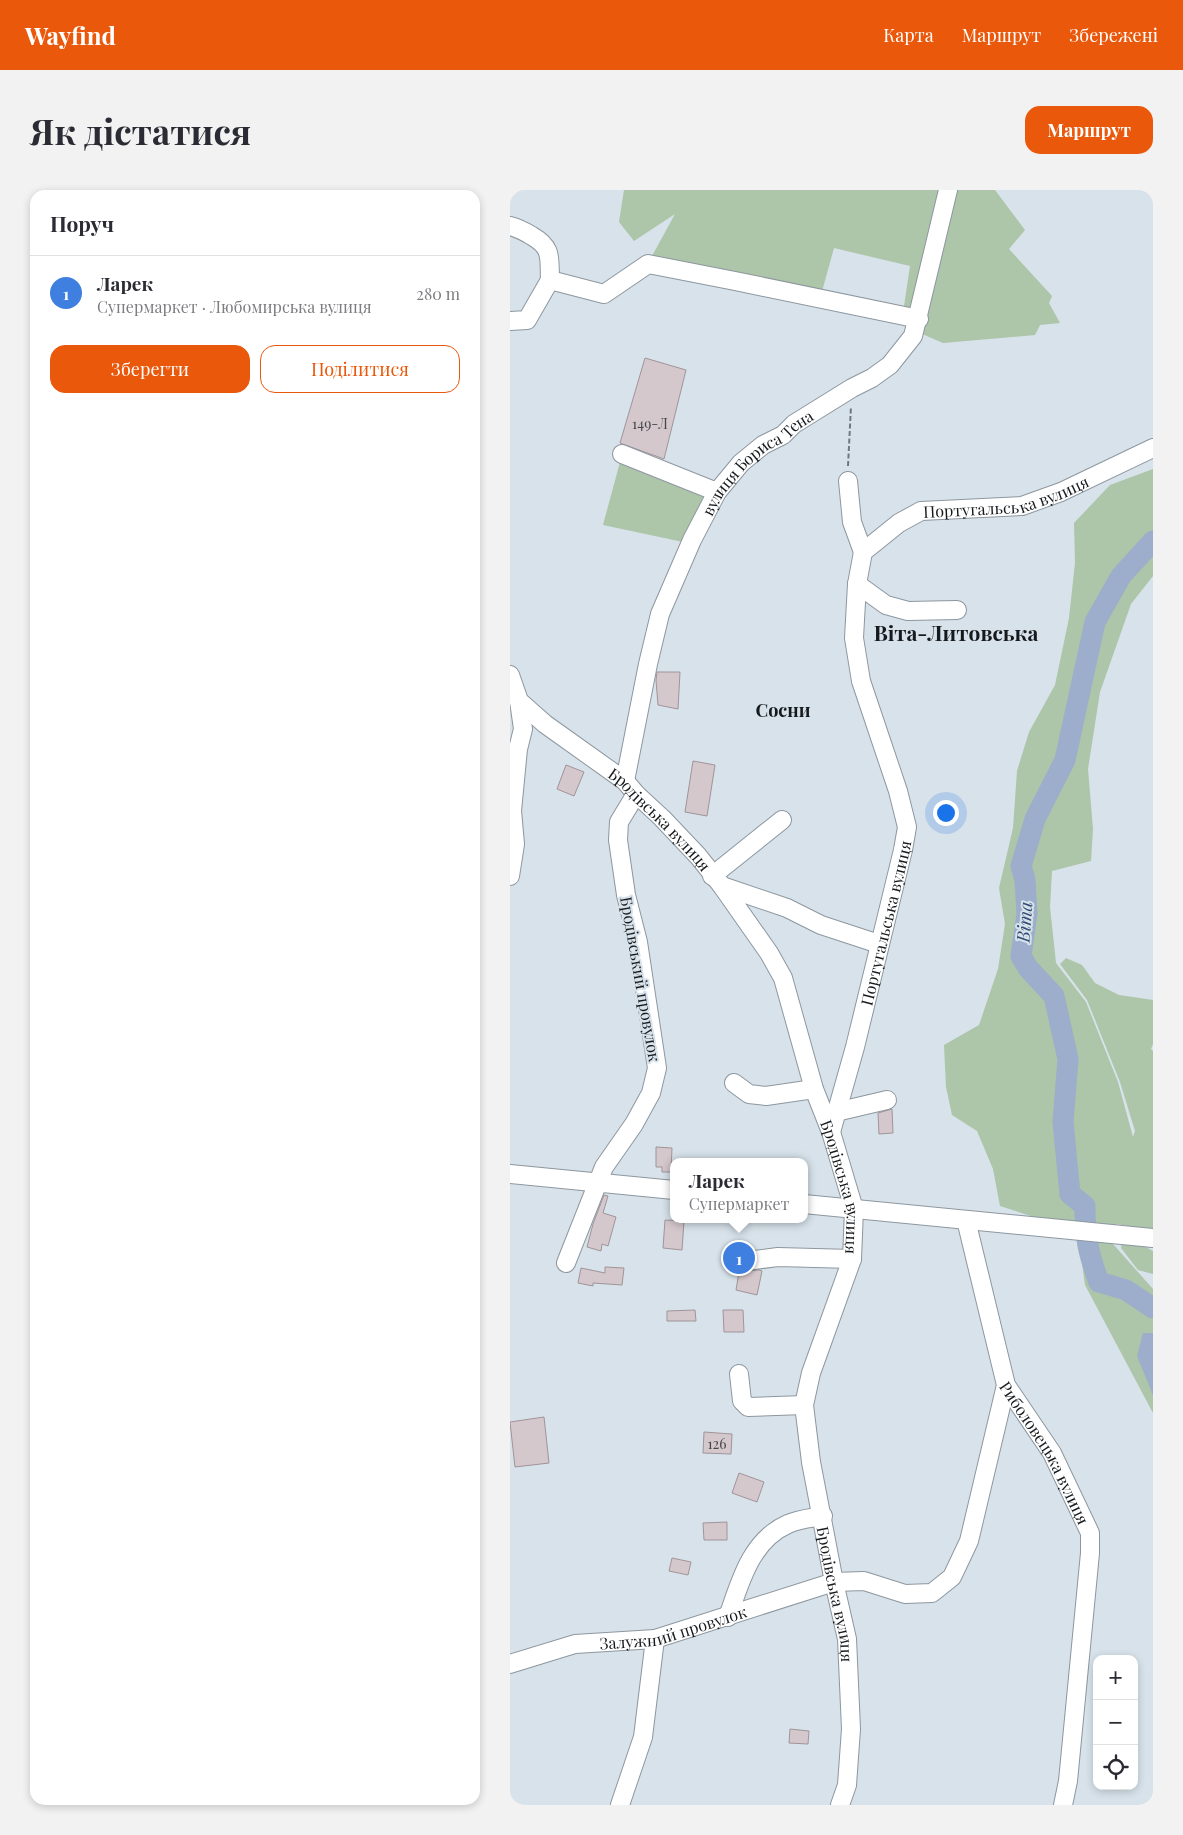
<!DOCTYPE html>
<html lang="uk">
<meta charset="utf-8">
<style>
:root{--surface:#fff;--page:#f2f2f3;--text:#2b2b33;--muted:#7c7c81;--line:#e1e1e2;--accent:#ea580c}
body{margin:0;font-family:"Playfair Display",serif;background:var(--page);color:var(--text)}
.controls{position:absolute;right:15px;bottom:15px;display:grid;overflow:hidden;border-radius:10px;box-shadow:0 2px 8px #0003}
.controls button{width:45px;height:45px;display:grid;place-items:center;padding:0;border:0;border-bottom:1px solid var(--line);background:var(--surface);color:var(--text);font:25px sans-serif}
.you{position:absolute;left:435px;top:622px;width:18px;height:18px;margin:-12px;border:4px solid #fff;border-radius:50%;background:#1a73e8;box-shadow:0 0 0 8px #1a73e833}
.badge{display:grid;place-items:center;width:32px;height:32px;border-radius:50%;background:var(--accent);color:#fff;font-size:16px;font-weight:700}
.pin{position:absolute;translate:-50% -50%;border:2px solid #fff;box-shadow:0 1px 5px #0006}
.popup{position:absolute;left:160px;top:968px;width:138px;height:65px;box-sizing:border-box;display:grid;place-content:center;border-radius:10px;background:var(--surface);filter:drop-shadow(0 1px 4px #0005);font-size:16px;white-space:nowrap;color:var(--muted)}
.popup b{font-size:19px;color:var(--text)}
.popup::after{content:'';position:absolute;left:50%;top:100%;margin-left:-10px;border:10px solid transparent;border-top-color:var(--surface)}
.list{margin:0;padding:0;list-style:none}
h2{display:flex;justify-content:space-between;align-items:center;height:65px;margin:0;padding:0 20px;font-size:21px}
h2 small{font-size:16px;font-weight:400;color:var(--muted)}
.list li{display:grid;grid-template-columns:32px 1fr auto;gap:15px;align-items:center;box-sizing:border-box;height:75px;padding:0 20px;border-top:1px solid var(--line)}
.list b{display:block;font-size:19px;white-space:nowrap}
.list p{margin:0;font-size:16px;white-space:nowrap;color:var(--muted)}
.list em{font-size:16px;font-style:normal;color:var(--muted)}
.actions{display:flex;gap:10px;padding:15px 20px}
.actions a{flex:1;padding:11px 0;border:1px solid var(--accent);border-radius:15px;text-align:center;font-size:18px;color:var(--accent)}
.actions .main{background:var(--accent);color:#fff}
.icon{flex:none;width:28px;height:28px;fill:none;stroke:currentColor;stroke-width:2;stroke-linecap:round;stroke-linejoin:round}
.map{position:relative;flex:none;width:643px;height:1615px;overflow:hidden;border-radius:15px}
header{display:flex;align-items:center;gap:30px;box-sizing:border-box;height:70px;padding:0 25px;background:var(--accent);color:#fff}
header strong{font-size:24px}
nav{display:flex;gap:28px;margin-inline-start:auto;font-size:18px}
.intro{display:flex;align-items:center;justify-content:space-between;box-sizing:border-box;height:120px;padding:0 30px}
h1{margin:0;font-size:35px}
.button{padding:12px 22px;border-radius:15px;background:var(--accent);color:#fff;font-size:18px;font-weight:700}
main{display:flex;gap:30px;padding:0 30px}
aside{flex:1;background:var(--surface);border-radius:15px;box-shadow:0 2px 8px #0003}
.map>svg:first-child{display:block}
.green{fill:#adc5a9}
.water{fill:#9caecb}
.lines{fill:none;stroke-linecap:round;stroke-linejoin:round}
.river{stroke:#9caecb;stroke-width:21}
.building{fill:#d5c8cd;stroke:#a09499}
.minor-casing{stroke:#8d979f;stroke-width:20}
.path{stroke:#71787d;stroke-width:2;stroke-dasharray:5 2.5;stroke-linecap:butt}
.minor{stroke:#fff;stroke-width:18}
.labels{text-anchor:middle;dominant-baseline:central;stroke-width:4;stroke-linejoin:round;paint-order:stroke}
.number-label{font-size:14px;fill:#464649}
.street-label{font-size:16px;fill:#171a1d;stroke:#d7e2ea}
.neighbourhood-label{font-size:18px;font-weight:bold;fill:#171a1d;stroke:#d7e2ea}
.water-label{font-size:18px;font-style:italic;fill:#334c76;stroke:#d7e2ea}
.district-label{font-size:21px;font-weight:bold;fill:#171a1d;stroke:#d7e2ea}
</style>
<header>
<strong>Wayfind</strong>
<nav><a>Карта</a><a>Маршрут</a><a>Збережені</a></nav>
</header>
<div class="intro"><h1>Як дістатися</h1><a class="button">Маршрут</a></div>
<main>
<aside>
<h2>Поруч<small></small></h2>
<ul class="list">
<li><span class="badge" style="background:#3f7fe0">1</span><div><b>Ларек</b><p>Супермаркет · Любомирська вулиця</p></div><em>280 m</em></li>
</ul>
<div class="actions"><a class="main">Зберегти</a><a>Поділитися</a></div>
</aside>
<div class="map">
<svg width="643" height="1615" viewBox="0 0 643 1615">
<rect width="100%" height="100%" fill="#d7e2ea"/>
<g class="green">
<path d="M114 0H433L403 125 393 123 400 76 324 58 311 105 142 66 165 24 124 51 109 32Z"/>
<path d="M445 0H485L515 40 499 59 542 106 539 113 550 133 530 135 525 145 433 153 410 143Z"/>
<path d="M110 272 197 308 173 352 93 335Z"/>
<path d="M643 279V386L621 414 590 502 578 579 583 639 581 671 542 681 540 717 546 773 576 812 608 892 623 947 625 941 610 892 577 810 550 774 556 768 572 775 585 793 609 805 643 810V854L641 859 643 861V1040L606 1034 603 1054 643 1099V1223L575 1095 569 1050 524 1027 490 1016 483 979 467 941 442 925 436 897 434 855 469 835 488 779 495 734 489 698 503 638 507 581 519 542 545 495 559 428 565 373 564 333 600 295Z"/>
<path d="M612 1051 632 1055 643 1061V1084L628 1080 611 1058Z"/>
</g>
<path class="water" d="M633 1143H643V1205L627 1166Z"/>
<g class="lines">
<path class="river" d="M643 351 611 386 585 432 555 570 525 629 511 676 515 690 517 724 511 766 518 778 544 806 558 869 553 932 560 1004 575 1016C575 1047 578 1063 589 1092L616 1100 643 1118"/>
</g>
<g class="building">
<path d="M135 168 176 180 154 269 110 253Z"/>
<path d="M147 482H170L168 519 148 515 146 490Z"/>
<path d="M183 571 205 575 197 626 175 622Z"/>
<path d="M56 575 74 582 64 606 47 599Z"/>
<path d="M382 919 383 943 369 944 368 923Z"/>
<path d="M146 957 162 958 161 982H152V977H146Z"/>
<path d="M94 1005 98 1006 93 1023 106 1027 98 1056 92 1054 91 1061 77 1057 83 1034Z"/>
<path d="M155 1030 174 1031 172 1060 153 1058Z"/>
<path d="M95 1077 114 1078 112 1095 83 1093V1096L68 1093 71 1078 95 1083Z"/>
<path d="M249 1080 252 1081 247 1105 226 1100 229 1082Z"/>
<path d="M185 1120 186 1131H157V1121Z"/>
<path d="M213 1120H233L234 1142H214Z"/>
<path d="M34 1227 39 1273 5 1277 0 1232Z"/>
<path d="M194 1242 222 1244 221 1264 193 1263Z"/>
<path d="M229 1283 254 1292 247 1312 222 1303Z"/>
<path d="M217 1332V1350H194L193 1333Z"/>
<path d="M162 1368 181 1372 178 1385 159 1381Z"/>
<path d="M280 1539 299 1541 298 1554 279 1553Z"/>
</g>
<g class="lines">
<g class="minor-casing">
<g id="minor">
<path d="M0 36C8 38 14 41 22 46 43 58 39 68 40 90"/>
<path d="M0 131 17 130 40 90 94 104 138 74 225 91 409 129"/>
<path d="M112 264 207 302"/>
<path d="M338 291 342 332 353 362"/>
<path d="M347 394 376 415 398 421 447 420"/>
<path id="s1" d="M0 485 9 511 35 534 115 591 126 604 152 628 188 666 212 696 259 763 273 788 304 899 321 942 344 1019 342 1069 301 1183 294 1215 301 1272 324 1392 337 1449 341 1539 337 1595 330 1615"/>
<path id="s2" d="M115 591 138 474 150 424 182 350 207 302 231 273 253 255 273 245 284 234 342 198 362 188 380 175 403 146 438 0"/>
<path d="M0 686 5 654 2 621 8 559 13 539 9 511"/>
<path d="M202 686 272 630"/>
<path d="M212 696 277 718 311 735 369 754"/>
<path d="M224 893 239 904 256 906 304 899"/>
<path d="M326 922 377 910"/>
<path id="s3" d="M321 942 345 857 393 660 397 637 388 601 351 491 344 448 347 394 353 362 389 333 411 321 512 316 551 302 643 258"/>
<path d="M0 984 164 1000"/>
<path d="M294 1014 643 1048"/>
<path id="s4" d="M456 1030 496 1195 542 1263 580 1343V1363L558 1591 553 1615"/>
<path d="M229 1072 268 1067 342 1069"/>
<path d="M56 1073 94 977 124 934 141 903 147 878 128 752 116 705 108 650 109 632 126 604"/>
<path d="M229 1184 232 1211 238 1217 294 1215"/>
<path d="M218 1427C230 1392 241 1350 278 1334 288 1329 302 1328 313 1326"/>
<path id="s5" d="M0 1474 65 1454 145 1449 324 1392 354 1391 395 1404 422 1403 442 1387 459 1351 496 1195"/>
<path d="M110 1615 133 1547 145 1449"/>
</g>
</g>
<path class="path" d="M338 276 341 216"/>
<use href="#minor" class="minor"/>
</g>
<g class="labels">
<g class="number-label">
<text x="140" y="233">149-Л</text>
<text x="207" y="1253">126</text>
</g>
<g class="street-label">
<text stroke="none"><textPath href="#s2" startOffset="355">вулиця Бориса Тена</textPath></text>
<text stroke="none"><textPath href="#s3" startOffset="756">Португальська вулиця</textPath></text>
<text stroke="none"><textPath href="#s1" startOffset="212">Бродівська вулиця</textPath></text>
<text stroke="none"><textPath href="#s3" startOffset="216">Португальська вулиця</textPath></text>
<text transform="translate(131 789) rotate(80)">Бродівський провулок</text>
<text stroke="none"><textPath href="#s1" startOffset="632">Бродівська вулиця</textPath></text>
<text stroke="none"><textPath href="#s4" startOffset="248">Риболовецька вулиця</textPath></text>
<text stroke="none"><textPath href="#s1" startOffset="1052">Бродівська вулиця</textPath></text>
<text stroke="none"><textPath href="#s5" startOffset="168">Залужний провулок</textPath></text>
</g>
<g class="neighbourhood-label">
<text x="273" y="520">Сосни</text>
</g>
<g class="water-label">
<text transform="translate(514 732) rotate(-86)">Віта</text>
</g>
<g class="district-label">
<text x="446" y="442">Віта-Литовська</text>
</g>
</g>
</svg>
<div class="controls">
<button>+</button>
<button>−</button>
<button><svg class="icon" aria-label="locate" viewBox="0 0 24 24"><circle cx="12" cy="12" r="6"/><path d="M12 2v4M12 18v4M2 12h4M18 12h4"/></svg></button>
</div>
<div class="you"></div>
<div class="pin badge" style="left:229px;top:1068px;background:#3f7fe0">1</div>
<div class="popup"><b>Ларек</b>Супермаркет</div>
</div>
</main>
